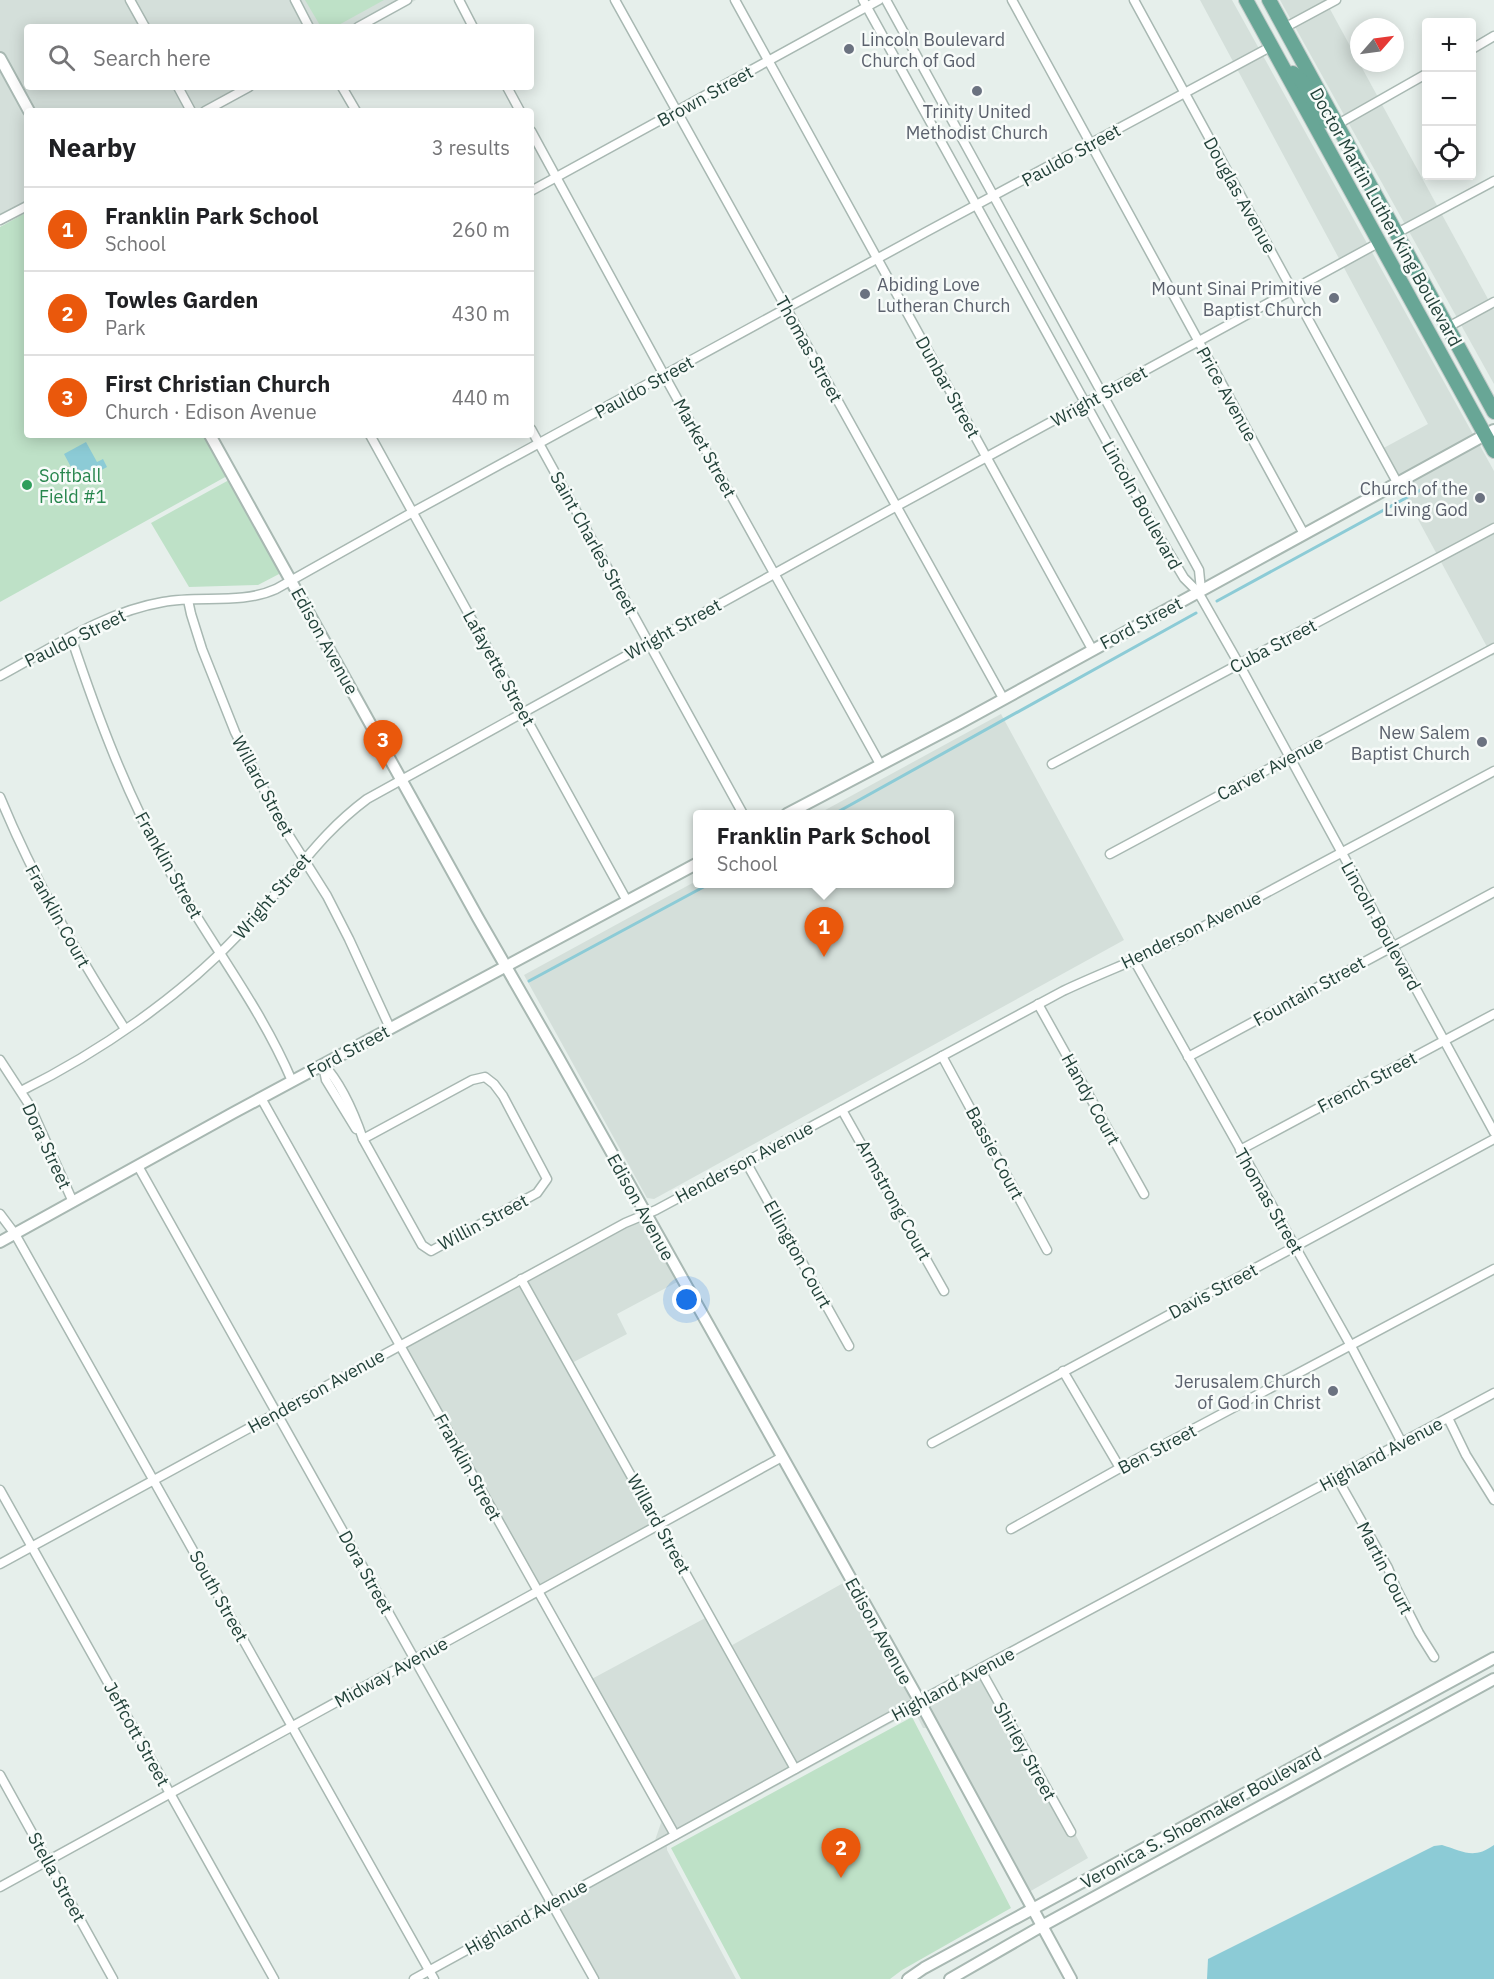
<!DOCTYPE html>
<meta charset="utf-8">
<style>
:root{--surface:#fff;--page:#f2f2f2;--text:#202124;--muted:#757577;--line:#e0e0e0;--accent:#ea580c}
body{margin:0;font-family:"IBM Plex Sans",sans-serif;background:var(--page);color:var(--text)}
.controls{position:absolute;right:18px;top:18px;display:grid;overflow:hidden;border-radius:6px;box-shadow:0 3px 15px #0003}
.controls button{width:54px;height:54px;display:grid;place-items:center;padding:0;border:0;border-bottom:2px solid var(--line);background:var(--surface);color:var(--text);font:30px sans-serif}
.compass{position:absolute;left:1350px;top:18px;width:54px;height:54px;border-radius:50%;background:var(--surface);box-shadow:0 3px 15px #0003;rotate:62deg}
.you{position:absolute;left:687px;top:1300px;width:21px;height:21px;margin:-15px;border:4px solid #fff;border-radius:50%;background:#1a73e8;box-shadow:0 0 0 9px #1a73e833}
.badge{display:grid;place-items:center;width:39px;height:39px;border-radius:50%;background:var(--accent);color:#fff;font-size:20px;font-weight:700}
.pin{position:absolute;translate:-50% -50px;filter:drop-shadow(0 2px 3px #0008)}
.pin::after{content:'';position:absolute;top:32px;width:21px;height:18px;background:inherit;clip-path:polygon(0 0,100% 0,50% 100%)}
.popup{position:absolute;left:693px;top:810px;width:261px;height:78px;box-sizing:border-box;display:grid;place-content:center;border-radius:6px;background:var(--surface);filter:drop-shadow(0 2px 4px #0005);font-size:20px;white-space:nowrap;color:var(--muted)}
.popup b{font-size:22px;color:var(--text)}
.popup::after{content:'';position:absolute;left:50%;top:100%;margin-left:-12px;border:12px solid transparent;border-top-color:var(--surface)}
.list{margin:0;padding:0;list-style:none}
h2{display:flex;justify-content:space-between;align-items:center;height:78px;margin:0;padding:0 24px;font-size:26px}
h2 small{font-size:20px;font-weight:400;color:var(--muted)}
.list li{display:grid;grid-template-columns:39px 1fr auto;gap:18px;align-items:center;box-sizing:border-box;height:84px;padding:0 24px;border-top:2px solid var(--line)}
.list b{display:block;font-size:22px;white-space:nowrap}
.list p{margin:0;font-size:20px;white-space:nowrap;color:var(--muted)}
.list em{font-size:20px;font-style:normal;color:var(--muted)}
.icon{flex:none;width:33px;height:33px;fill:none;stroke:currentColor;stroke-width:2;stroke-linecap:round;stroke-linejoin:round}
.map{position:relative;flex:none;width:1494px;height:1979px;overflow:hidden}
.search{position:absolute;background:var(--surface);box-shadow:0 3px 15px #0003;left:24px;top:24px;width:510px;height:66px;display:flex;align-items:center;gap:15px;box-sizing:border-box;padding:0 21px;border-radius:6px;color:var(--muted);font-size:22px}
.panel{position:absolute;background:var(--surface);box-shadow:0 3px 15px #0003;left:24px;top:108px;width:510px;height:330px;border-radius:6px}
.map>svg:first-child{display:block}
.built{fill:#d4dfda}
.green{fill:#bee1c7}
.water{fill:#8ccbd6}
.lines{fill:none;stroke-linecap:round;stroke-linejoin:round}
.stream{stroke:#8ccbd6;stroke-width:3}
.minor-casing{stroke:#a8b8b2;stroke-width:11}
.tertiary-casing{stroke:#a8b8b2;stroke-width:14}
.primary-casing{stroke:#c1cac8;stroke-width:16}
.minor{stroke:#fff;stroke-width:8}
.tertiary{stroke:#fff;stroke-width:10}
.primary{stroke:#68a696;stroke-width:14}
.worship-dot{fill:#6b7280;stroke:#f7fbf9;stroke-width:2}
.leisure-dot{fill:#2e9e5b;stroke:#f7fbf9;stroke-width:2}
.labels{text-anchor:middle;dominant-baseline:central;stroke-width:5;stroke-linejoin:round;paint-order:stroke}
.worship-label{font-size:18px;fill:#5b616d;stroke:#f7fbf9;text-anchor:end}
.street-label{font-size:18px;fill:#23423a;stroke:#f7fbf9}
.leisure-label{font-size:18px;fill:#27864d;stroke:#f7fbf9;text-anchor:start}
</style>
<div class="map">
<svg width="1494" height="1979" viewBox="0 0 1494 1979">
<rect width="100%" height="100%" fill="#e6efeb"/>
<g class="built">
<path d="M0 0H416L367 27H27V87H257L212 111H36L30 101 21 107 27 118V207L0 222Z"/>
<path d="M1200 0H1232L1474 436 1396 479 1380 450 1428 424Z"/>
<path d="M1280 0H1325L1494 310V384Z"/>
<path d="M1479 444 1494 471V655L1492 656 1401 488Z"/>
<path d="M1001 714 1124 940 654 1199 647 1198 524 975 698 880V884H950V814H818Z"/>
<path d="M642 1220 677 1282 617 1314 627 1334 568 1365 660 1529 540 1595 403 1348Z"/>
<path d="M845 1582 927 1728H923L916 1714 910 1713 667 1846V1850L736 1979H590L551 1907 651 1852 663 1817 588 1681 709 1616 727 1648Z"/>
<path d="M986 1670 1088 1858 1029 1892 921 1693 936 1697Z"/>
</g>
<g class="green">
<path d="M305 0H384L335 27H321Z"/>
<path d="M27 212V435H205L227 476 0 602V227Z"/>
<path d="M229 480 281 573 258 585 189 587 151 523Z"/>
<path d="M912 1717 1011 1908 902 1970 890 1979H741L671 1848Z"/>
</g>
<g class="water">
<path d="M86 442 97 462 103 459 107 467 79 482 64 454Z"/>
<path d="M1442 1845C1463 1851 1473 1860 1494 1845V1979H1207L1208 1959 1434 1846Z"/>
</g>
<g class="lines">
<g class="stream">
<path d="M1217 601 1437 481"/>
<path d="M834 814 1196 613"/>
<path d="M529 981 709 884"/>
</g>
<g class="minor-casing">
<g id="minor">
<path d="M130 0 145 27"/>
<path d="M295 0 309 27"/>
<path d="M459 0 473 27"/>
<path d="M615 0 1003 698"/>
<path d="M735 0 1092 649"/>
<path d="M863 0 1156 531 1184 578 1198 592 1239 664 1494 1132"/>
<path d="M886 0 1199 570 1201 590"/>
<path d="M1012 0 1304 534"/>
<path d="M1134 0 1398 484"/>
<path d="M358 27 407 0"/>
<path d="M1284 28 1336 0"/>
<path d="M1472 49 1494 36"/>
<path d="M178 87 191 111"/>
<path d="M342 87 356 111"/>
<path d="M507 87 520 111"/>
<path d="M205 111 249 87"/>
<path d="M1338 124 1426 74"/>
<path d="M531 131 664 375 880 764"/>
<path d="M531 191 879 0"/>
<path d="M0 220 27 206"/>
<path d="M1397 233 1494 181"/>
<path d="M1448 327 1494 302"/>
<path d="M531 429 743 814"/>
<path d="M370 435 627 901"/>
<path d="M188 600 191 614 202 649 235 732 281 823 327 896 349 939 390 1028"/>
<path d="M71 637C98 718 128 798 170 872 210 943 260 1006 292 1081"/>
<path d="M0 676C52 648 104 612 163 602 200 595 241 605 276 589L413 512 926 232 1272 46"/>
<path d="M1052 764 1494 528"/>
<path d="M0 797C34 880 78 955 125 1029"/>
<path d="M1110 854 1494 648"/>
<path d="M1134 960 1351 1346 1402 1443"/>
<path d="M1038 1004 1144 1194"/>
<path d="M942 1056 1047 1250"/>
<path d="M1188 1057 1494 892"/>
<path d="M0 1060 30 1106 73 1202"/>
<path d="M323 1064C342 1084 354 1113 363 1139"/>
<path d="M323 1066 326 1080 356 1129"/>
<path d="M485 1077 494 1084 503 1096 547 1179 537 1193 431 1251 422 1245 363 1139 472 1080Z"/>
<path d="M21 1091C98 1053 180 997 239 934 256 915 274 896 291 876 316 846 335 823 367 799L897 506 1380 242"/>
<path d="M261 1098 675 1835"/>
<path d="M842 1110 944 1291"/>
<path d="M1240 1150 1494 1014"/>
<path d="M746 1162 849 1346"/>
<path d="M138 1166 594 1979"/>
<path d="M0 1214 15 1234 434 1979"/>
<path d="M521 1279 795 1769"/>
<path d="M1063 1371 1120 1468"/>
<path d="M1448 1418 1466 1455 1494 1500"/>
<path d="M932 1443 1494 1139"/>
<path d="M1337 1478 1388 1568 1396 1588 1419 1633 1434 1657"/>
<path d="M0 1490 274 1979"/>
<path d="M1011 1529 1120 1468 1494 1269"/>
<path d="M0 1564 625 1223 656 1210 1063 991C1101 973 1142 958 1180 939L1494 771"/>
<path d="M980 1669 1071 1832"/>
<path d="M0 1775 113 1979"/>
<path d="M0 1887 782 1457"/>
<path d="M414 1979 886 1719 1494 1393"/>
</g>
</g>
<g class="tertiary-casing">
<g id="tertiary">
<path d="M0 58 29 111"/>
<path d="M210 435 478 918 558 1057 920 1702 1071 1979"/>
<path d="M787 814 960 723 1494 430"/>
<path d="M0 1242 233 1113 698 863"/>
<path d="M908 1979 924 1968 1494 1658"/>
<path d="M950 1979 1042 1926 1494 1679"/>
</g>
</g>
<g class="primary-casing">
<g id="primary">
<path d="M1246 0 1494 451"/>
<path d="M1269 0 1494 412"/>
<path d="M1293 73 1301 80 1326 121"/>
</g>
</g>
<use href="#minor" class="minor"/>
<use href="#tertiary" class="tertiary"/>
<use href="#primary" class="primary"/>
</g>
<g class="worship-dot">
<circle cx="849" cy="49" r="6"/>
<circle cx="977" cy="91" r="6"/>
<circle cx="865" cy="294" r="6"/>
<circle cx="1334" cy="298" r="6"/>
<circle cx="1480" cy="498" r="6"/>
<circle cx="1482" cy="742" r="6"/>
<circle cx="1333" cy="1391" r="6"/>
</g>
<circle class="leisure-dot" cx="27" cy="485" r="6"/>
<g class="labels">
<g class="worship-label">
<text x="861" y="39" text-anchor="start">Lincoln Boulevard<tspan x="861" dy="21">Church of God</tspan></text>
<text x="977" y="111" text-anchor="middle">Trinity United<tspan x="977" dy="21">Methodist Church</tspan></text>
<text x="877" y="284" text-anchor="start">Abiding Love<tspan x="877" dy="21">Lutheran Church</tspan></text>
<text x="1322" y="288">Mount Sinai Primitive<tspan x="1322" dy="21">Baptist Church</tspan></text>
<text x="1468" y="488">Church of the<tspan x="1468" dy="21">Living God</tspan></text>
<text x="1470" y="732">New Salem<tspan x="1470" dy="21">Baptist Church</tspan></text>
<text x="1321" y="1381">Jerusalem Church<tspan x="1321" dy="21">of God in Christ</tspan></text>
</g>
<g class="street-label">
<text transform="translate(705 96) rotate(-29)">Brown Street</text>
<text transform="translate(1071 155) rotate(-29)">Pauldo Street</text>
<text transform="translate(1240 195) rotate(61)">Douglas Avenue</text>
<text transform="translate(1386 217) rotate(61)">Doctor Martin Luther King Boulevard</text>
<text transform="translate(809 349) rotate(61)">Thomas Street</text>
<text transform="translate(644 387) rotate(-29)">Pauldo Street</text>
<text transform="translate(948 387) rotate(61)">Dunbar Street</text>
<text transform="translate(1227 394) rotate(61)">Price Avenue</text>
<text transform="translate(1099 396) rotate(-29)">Wright Street</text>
<text transform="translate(705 448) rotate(61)">Market Street</text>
<text transform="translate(1142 505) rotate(61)">Lincoln Boulevard</text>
<text transform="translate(594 543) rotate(61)">Saint Charles Street</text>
<text transform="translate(1141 623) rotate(-28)">Ford Street</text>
<text transform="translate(673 629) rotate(-29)">Wright Street</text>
<text transform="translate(75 638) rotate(-26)">Pauldo Street</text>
<text transform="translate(325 641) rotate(61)">Edison Avenue</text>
<text transform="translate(1273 646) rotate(-28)">Cuba Street</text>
<text transform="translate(499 668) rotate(61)">Lafayette Street</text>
<text transform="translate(1270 768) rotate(-28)">Carver Avenue</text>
<text transform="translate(263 786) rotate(62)">Willard Street</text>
<text transform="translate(169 865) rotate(61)">Franklin Street</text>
<text transform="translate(272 896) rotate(-49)">Wright Street</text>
<text transform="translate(58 916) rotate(61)">Franklin Court</text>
<text transform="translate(1381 926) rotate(61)">Lincoln Boulevard</text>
<text transform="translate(1191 930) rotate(-26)">Henderson Avenue</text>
<text transform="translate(1309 991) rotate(-29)">Fountain Street</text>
<text transform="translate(348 1051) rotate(-28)">Ford Street</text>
<text transform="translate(1367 1082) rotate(-28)">French Street</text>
<text transform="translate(1091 1099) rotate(61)">Handy Court</text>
<text transform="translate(47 1146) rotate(65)">Dora Street</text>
<text transform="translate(995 1153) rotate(62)">Bassie Court</text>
<text transform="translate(744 1162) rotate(-28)">Henderson Avenue</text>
<text transform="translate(894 1200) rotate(61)">Armstrong Court</text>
<text transform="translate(1269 1201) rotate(60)">Thomas Street</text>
<text transform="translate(641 1207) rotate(61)">Edison Avenue</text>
<text transform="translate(483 1222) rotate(-28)">Willin Street</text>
<text transform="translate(798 1254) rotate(61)">Ellington Court</text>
<text transform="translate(1213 1291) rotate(-28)">Davis Street</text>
<text transform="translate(316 1391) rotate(-29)">Henderson Avenue</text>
<text transform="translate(1157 1449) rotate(-28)">Ben Street</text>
<text transform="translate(1381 1454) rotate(-28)">Highland Avenue</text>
<text transform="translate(468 1467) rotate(61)">Franklin Street</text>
<text transform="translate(659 1524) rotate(61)">Willard Street</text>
<text transform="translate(1385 1568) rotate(63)">Martin Court</text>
<text transform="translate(366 1572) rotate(61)">Dora Street</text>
<text transform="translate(219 1596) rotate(61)">South Street</text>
<text transform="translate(879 1631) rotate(61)">Edison Avenue</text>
<text transform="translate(391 1672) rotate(-29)">Midway Avenue</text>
<text transform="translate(953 1684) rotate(-28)">Highland Avenue</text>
<text transform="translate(137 1734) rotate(61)">Jeffcott Street</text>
<text transform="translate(1025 1751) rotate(61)">Shirley Street</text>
<text transform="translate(1201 1818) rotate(-29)">Veronica S. Shoemaker Boulevard</text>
<text transform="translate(57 1877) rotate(61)">Stella Street</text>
<text transform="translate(526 1917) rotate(-29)">Highland Avenue</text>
</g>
<g class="leisure-label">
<text x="39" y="475">Softball<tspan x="39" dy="21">Field #1</tspan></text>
</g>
</g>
</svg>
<div class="controls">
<button>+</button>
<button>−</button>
<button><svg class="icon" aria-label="locate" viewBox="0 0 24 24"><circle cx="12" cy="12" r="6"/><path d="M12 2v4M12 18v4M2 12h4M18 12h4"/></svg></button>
</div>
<svg class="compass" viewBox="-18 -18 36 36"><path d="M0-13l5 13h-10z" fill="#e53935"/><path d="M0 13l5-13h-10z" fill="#757577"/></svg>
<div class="you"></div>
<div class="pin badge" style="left:824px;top:957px">1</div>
<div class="popup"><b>Franklin Park School</b>School</div>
<div class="pin badge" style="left:841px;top:1878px">2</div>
<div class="pin badge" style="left:383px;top:770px">3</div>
<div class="search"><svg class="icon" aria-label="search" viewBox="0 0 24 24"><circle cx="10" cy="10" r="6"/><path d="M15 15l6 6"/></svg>Search here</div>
<section class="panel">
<h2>Nearby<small>3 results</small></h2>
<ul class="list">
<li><span class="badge">1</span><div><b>Franklin Park School</b><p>School</p></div><em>260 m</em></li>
<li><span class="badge">2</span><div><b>Towles Garden</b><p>Park</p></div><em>430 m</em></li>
<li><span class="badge">3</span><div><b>First Christian Church</b><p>Church · Edison Avenue</p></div><em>440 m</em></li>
</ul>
</section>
</div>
